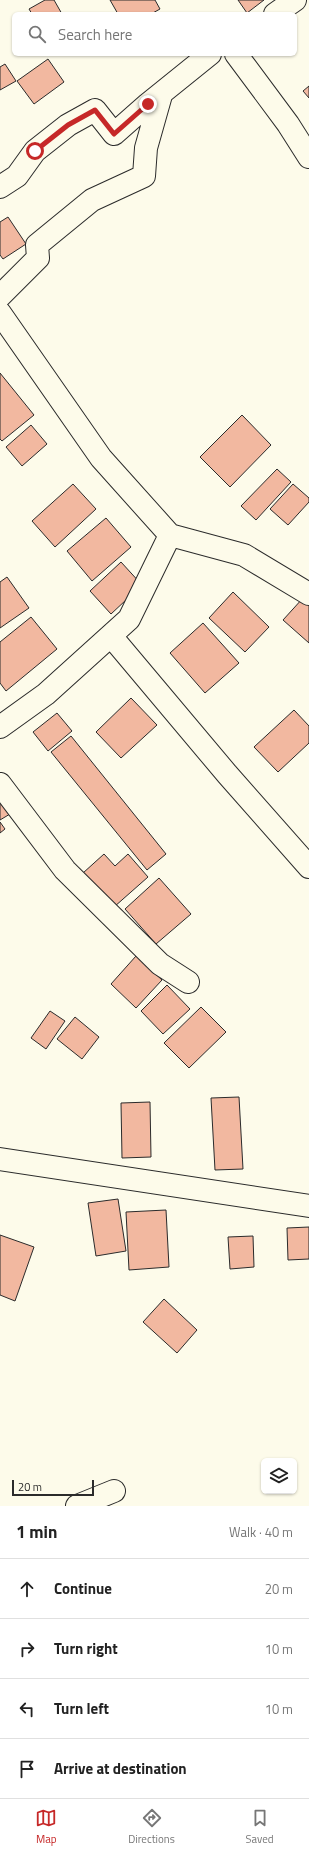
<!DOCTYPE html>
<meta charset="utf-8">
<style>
:root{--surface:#fff;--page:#f2f2f2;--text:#222;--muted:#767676;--line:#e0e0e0;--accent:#c62828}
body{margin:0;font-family:"Titillium Web",sans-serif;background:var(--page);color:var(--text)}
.controls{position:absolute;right:12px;bottom:12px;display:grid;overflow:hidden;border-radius:6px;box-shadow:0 1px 3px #0004}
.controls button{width:36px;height:36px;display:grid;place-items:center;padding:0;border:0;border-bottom:1px solid var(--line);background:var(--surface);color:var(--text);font:20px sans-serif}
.scale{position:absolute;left:12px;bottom:10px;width:82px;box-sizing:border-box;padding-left:4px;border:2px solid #2b2b2b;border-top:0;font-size:11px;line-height:14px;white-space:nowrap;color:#2b2b2b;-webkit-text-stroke:3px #fdfbea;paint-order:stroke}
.stop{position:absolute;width:12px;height:12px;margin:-9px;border:3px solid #c62828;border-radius:50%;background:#fff}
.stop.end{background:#c62828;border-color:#fff;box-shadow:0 1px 4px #0008}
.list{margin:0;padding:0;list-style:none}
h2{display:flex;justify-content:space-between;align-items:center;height:52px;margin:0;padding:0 16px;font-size:17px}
h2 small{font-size:13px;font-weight:400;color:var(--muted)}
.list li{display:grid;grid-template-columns:26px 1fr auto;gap:12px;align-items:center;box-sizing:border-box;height:60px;padding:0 16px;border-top:1px solid var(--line)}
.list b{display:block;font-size:15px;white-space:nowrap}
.list em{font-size:13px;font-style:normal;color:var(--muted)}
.icon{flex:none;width:22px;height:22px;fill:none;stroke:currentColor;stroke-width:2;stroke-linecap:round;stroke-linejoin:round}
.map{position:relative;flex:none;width:309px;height:1506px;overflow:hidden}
.search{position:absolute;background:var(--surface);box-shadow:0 1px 3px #0004;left:12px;right:12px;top:12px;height:44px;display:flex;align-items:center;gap:10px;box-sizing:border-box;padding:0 14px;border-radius:6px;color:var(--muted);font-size:15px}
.sheet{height:292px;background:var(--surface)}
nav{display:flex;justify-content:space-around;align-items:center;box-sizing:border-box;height:56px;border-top:1px solid var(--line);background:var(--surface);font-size:11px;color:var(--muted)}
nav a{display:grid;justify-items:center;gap:2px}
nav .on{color:var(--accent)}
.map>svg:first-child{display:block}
.building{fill:#f2b8a0;stroke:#2b2b2b}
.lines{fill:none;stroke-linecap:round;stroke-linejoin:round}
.street-casing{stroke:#2b2b2b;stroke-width:24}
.street{stroke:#fdfbea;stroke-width:22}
.route{stroke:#c62828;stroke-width:5}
</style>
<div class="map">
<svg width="309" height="1506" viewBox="0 0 309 1506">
<rect width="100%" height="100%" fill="#fdfbea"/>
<path class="building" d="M45,0H54L62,14H32L29,9Z
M110,0H155L160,9L151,14H118Z
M238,0H264L247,13Z
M48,59L64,82L34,104L17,81Z
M5,64L16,81L0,90V67Z
M309,86V98L303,91Z
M8,217L26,244L3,259L0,255V222Z
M0,373L34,415L2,441L0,439Z
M242,415L271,445L230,487L200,457Z
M31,425L47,444L22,466L6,447Z
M277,469L291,482L256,520L241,506Z
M73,484L96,509L55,547L32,521Z
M293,484L309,498V502L288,525L270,509Z
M106,518L131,547L92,581L67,551Z
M121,562L142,585L111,614L90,591Z
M7,577L29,608L0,628V582Z
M233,592L269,627L245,652L209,618Z
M303,598L309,603V643L283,620Z
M31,617L57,649L6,691L0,683V642Z
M203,623L239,663L205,693L170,653Z
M131,698L157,725L121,758L96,732Z
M294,710L309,726V743L278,772L254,747Z
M57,713L72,731L48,751L33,732Z
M71,736L166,854L147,870L51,752Z
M0,800L10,814L0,820Z
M0,822L5,829L0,833Z
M104,854L115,866L128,854L148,877L114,907L83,873Z
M159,878L191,914L156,944L125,909Z
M136,956L162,980L136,1008L111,984Z
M167,985L190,1009L163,1034L141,1011Z
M201,1007L226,1032L189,1068L164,1043Z
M50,1011L65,1021L46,1049L31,1038Z
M75,1017L99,1037L82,1059L57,1039Z
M239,1097L243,1169L215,1170L211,1098Z
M150,1102L151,1157L122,1158L121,1103Z
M118,1199L126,1251L96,1256L88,1203Z
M166,1210L169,1267L129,1270L126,1212Z
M309,1227V1259L288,1260L287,1228Z
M0,1235L34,1247L15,1301L0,1295Z
M253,1236L254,1267L230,1269L228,1237Z
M164,1299L197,1330L177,1353L143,1322Z"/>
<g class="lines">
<g class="street-casing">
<path id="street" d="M275,14L295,0
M236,54L288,124L309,157
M0,187L17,176L35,151L68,125L95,110L114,134L148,104L210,54
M0,296L38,258L37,245L92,200L144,176L146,148L161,95
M0,313L101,458L170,535L244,555L309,594
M111,636L227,774L309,867
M0,727L46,694L129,619L170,535
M0,784L65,870L160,964L188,982
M0,1159L309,1206
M77,1506L114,1491"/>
</g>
<use href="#street" class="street"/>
</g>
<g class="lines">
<path class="route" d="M35,151L68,125L95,110L114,134L148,104"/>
</g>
</svg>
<div class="controls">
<button><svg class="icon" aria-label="layers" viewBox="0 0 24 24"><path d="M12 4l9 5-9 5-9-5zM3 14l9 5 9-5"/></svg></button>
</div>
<div class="scale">20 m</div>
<div class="stop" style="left:35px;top:151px"></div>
<div class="stop end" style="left:148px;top:104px"></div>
<div class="search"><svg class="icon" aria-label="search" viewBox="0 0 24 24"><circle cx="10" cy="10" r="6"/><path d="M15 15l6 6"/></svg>Search here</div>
</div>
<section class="sheet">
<h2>1 min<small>Walk · 40 m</small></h2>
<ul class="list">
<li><svg class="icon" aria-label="ahead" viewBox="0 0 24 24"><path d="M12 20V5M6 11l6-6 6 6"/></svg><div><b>Continue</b></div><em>20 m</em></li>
<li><svg class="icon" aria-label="right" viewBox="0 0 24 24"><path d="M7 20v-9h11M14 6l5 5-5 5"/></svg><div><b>Turn right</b></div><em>10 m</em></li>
<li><svg class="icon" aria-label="left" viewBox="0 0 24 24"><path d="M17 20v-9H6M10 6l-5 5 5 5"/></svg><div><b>Turn left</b></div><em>10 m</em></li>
<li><svg class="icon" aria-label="arrive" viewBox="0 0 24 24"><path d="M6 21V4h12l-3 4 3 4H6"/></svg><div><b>Arrive at destination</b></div></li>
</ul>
</section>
<nav>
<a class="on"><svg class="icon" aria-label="map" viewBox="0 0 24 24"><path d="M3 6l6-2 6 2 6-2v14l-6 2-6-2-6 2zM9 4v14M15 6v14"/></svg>Map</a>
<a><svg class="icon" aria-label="directions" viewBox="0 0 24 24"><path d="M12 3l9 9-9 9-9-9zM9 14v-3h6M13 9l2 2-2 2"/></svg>Directions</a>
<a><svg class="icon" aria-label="saved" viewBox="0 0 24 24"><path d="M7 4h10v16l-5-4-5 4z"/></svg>Saved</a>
</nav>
